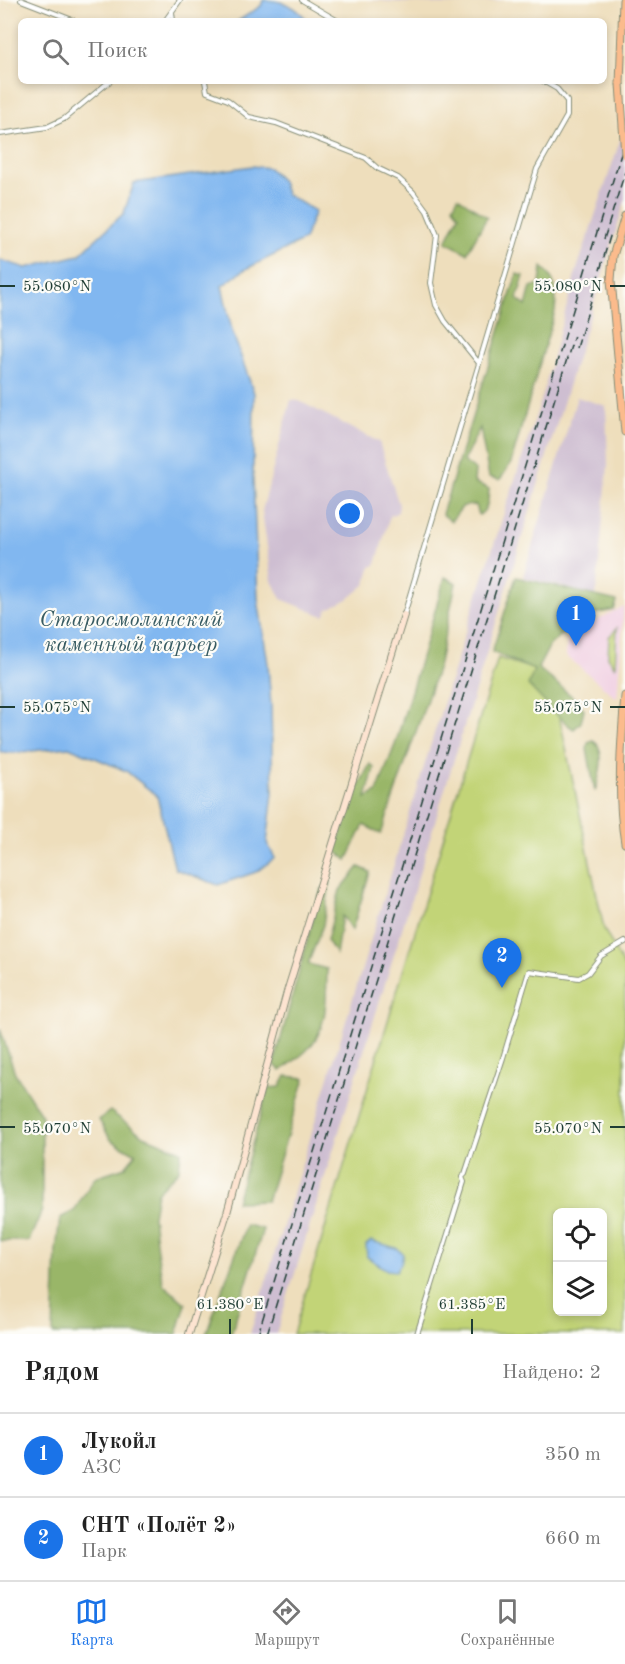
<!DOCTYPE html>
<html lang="ru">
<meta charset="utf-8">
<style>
:root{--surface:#fff;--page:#f6f6f6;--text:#222;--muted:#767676;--line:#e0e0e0;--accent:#1a73e8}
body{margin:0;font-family:"Old Standard TT",serif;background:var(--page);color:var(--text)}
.controls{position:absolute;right:18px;bottom:18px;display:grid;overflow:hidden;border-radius:9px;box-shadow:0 3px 9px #0003}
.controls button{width:54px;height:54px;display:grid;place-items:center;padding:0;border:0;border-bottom:2px solid var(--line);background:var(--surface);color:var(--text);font:30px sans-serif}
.you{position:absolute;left:350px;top:514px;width:21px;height:21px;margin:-15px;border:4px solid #fff;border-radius:50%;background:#1a73e8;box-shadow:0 0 0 9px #1a73e833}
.badge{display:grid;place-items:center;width:39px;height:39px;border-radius:50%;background:var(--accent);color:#fff;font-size:20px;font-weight:700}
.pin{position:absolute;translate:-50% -50px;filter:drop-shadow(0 2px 3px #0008)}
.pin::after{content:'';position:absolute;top:32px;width:21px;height:18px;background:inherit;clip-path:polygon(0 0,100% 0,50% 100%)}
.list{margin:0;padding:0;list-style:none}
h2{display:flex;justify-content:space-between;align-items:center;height:78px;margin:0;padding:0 24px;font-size:26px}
h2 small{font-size:20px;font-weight:400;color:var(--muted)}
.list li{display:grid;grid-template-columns:39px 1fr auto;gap:18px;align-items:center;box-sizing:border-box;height:84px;padding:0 24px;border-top:2px solid var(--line)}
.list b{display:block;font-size:22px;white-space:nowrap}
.list p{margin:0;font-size:20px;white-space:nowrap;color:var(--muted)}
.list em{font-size:20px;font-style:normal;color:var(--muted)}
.icon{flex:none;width:33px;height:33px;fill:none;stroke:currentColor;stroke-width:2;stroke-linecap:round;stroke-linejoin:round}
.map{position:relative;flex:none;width:625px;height:1334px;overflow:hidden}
.search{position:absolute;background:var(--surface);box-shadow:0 3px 9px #0003;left:18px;right:18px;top:18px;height:66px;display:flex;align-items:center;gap:15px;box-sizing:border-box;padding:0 21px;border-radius:9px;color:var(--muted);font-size:22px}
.sheet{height:246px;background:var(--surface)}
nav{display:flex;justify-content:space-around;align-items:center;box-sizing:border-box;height:84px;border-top:2px solid var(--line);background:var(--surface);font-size:16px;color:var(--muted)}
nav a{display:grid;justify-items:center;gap:3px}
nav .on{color:var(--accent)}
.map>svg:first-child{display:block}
.built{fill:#f1d0e3}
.industrial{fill:#cebed1}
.green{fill:#c2d477;stroke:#708856;stroke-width:1.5;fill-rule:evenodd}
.forest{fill:#99b668;stroke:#5c7a4e;stroke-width:1.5}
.water{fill:#81b7f0;stroke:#507a92;stroke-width:1.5}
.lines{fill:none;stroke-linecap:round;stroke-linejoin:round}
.street-casing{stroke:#868e78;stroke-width:6}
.secondary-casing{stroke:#868e78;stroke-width:8}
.primary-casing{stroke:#868e78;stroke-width:9}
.street{stroke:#fff;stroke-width:4}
.secondary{stroke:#fde4d1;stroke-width:6}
.primary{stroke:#fbbb8c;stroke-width:7}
.rail{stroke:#1f3d34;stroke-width:1.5;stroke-dasharray:9 4.5;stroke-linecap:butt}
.primary-bridge-casing{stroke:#868e78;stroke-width:9;stroke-linecap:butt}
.primary-bridge{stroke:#fbbb8c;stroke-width:7}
.ticks{fill:none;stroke:#1f3d34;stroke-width:2}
.labels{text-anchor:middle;stroke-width:4.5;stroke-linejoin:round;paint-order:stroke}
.water-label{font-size:22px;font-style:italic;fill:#385c63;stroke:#fdfcf7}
.ticks-label{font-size:15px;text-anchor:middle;fill:#1f3d34;stroke:#fdfcf7;stroke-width:4.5;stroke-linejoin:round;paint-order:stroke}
</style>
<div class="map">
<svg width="625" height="1334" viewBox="0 0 625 1334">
<rect width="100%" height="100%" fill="#fdfcf7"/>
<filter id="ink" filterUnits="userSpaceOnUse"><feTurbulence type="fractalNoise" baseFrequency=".0167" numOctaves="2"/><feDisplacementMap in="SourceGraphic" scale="12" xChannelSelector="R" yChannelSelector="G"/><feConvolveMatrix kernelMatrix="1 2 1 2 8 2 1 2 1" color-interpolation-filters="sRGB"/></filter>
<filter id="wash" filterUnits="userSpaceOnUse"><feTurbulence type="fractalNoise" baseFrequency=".008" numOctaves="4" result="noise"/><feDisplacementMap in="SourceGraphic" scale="24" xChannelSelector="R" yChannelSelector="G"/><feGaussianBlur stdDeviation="1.35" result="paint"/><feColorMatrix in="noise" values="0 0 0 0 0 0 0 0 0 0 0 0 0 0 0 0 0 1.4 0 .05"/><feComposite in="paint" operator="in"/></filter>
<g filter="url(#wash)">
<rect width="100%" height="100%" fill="#eedebc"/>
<path class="built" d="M624,606L617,698L566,656L567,637Z"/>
<path class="industrial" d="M366,0H505L447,5Z
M625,126V201L407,913L276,1334H250L465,633L542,397L576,272Z
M577,397L606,406L608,465L596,595L523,577Z
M291,400L299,401L379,442L399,505L398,512L390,516L376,564L370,568L365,585L348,599L328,609L324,616L281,599L272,581L262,511Z"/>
<path class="green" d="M617,628L615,667L608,657L609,637Z
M498,658L536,670L559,715L604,929L625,969V1334H293ZM558,1212H602V1312H558Z"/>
<path class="forest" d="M458,197L487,217L467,253L446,242L459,215L453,207Z
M542,267C557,280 557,292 555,311L511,463L500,480L489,477L480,428L463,461L475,470L474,482L489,489C488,499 489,509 479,515L476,505L463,506L451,521L442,514L517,274L524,276L517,299L526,306L531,287L540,284Z
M445,577L456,583L438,667L381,834L364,825L347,860L335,850L354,795L370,764L374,768L366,798L377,792L396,742Z
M516,577L617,601L614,610L588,615L559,637L550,645L538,668L575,699L584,709L581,722L574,729C566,726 537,694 528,685L534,670L492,652Z
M593,741C607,748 599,778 595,791L587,749L588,743Z
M359,867L370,872L352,930L342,916L336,954L327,940L340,890Z
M330,883L323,925L308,964L327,969C326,996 329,1029 307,1050C299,1058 289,1064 281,1071L274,1064L321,890Z
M0,1029L15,1073L42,1116V1210L29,1241H0Z
M286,1076L305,1078L267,1201L236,1202L268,1088L280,1087Z
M110,1111L144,1136L181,1151L179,1170L157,1192L153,1216L157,1251L163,1284L186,1304L177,1334H53L56,1250L60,1218L74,1211L95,1177L125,1167L136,1154L111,1140L99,1120Z
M246,1225L263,1229L231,1334H206Z"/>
<path class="water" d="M263,0C282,0 295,5 308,21H238L261,6Z
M252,166L269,168L282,181L286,194L315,211L304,240L244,270L222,286L232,331L254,393L253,477L258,599L268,664L271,706L273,793L267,843L275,858L256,872L218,885L175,869L157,796L126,771L69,747L13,753L0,752V260L26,268L79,255L124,213L134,183Z
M371,1241L396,1248L403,1254L401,1264L396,1271L387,1270L367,1257L366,1245Z"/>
</g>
<g filter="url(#ink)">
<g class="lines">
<g class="street-casing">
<path id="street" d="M21,0L75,21
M302,0L338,21
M172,12L173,21
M165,21L180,0
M205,81L207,92L228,100L249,117L276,123L366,158L377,168L398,178L413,192L427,211L437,235L431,283L436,305L445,321L479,363
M0,134L47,127L64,119L110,81
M404,615L537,169L567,116V101L557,89L543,81
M417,1334L464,1182L462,1177L465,1174L503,1058L529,971L579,978L588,973L601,956L625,942"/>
</g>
<g class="secondary-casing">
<path id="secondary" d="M189,1334L227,1213L287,992L404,615"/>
</g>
<g class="primary-casing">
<path id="primary" d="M620,84L623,0
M625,216L613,256L611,280L625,432
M625,696C621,744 617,796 625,843"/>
</g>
<use href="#street" class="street"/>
<use href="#secondary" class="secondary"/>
<use href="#primary" class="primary"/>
<path class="rail" d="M604,239L625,172
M577,348L611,233
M258,1334L625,141
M267,1334L574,336"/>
<g class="primary-bridge-casing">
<path id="primary-bridge" d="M620,84L625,155"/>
</g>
<use href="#primary-bridge" class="primary-bridge"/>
</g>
</g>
<path class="ticks" d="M0,286H15M610,286H625M0,707H15M610,707H625M0,1127H15M610,1127H625M230,1319V1334M472,1319V1334"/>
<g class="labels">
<g class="water-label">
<text x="131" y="626">Старосмолинский<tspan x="131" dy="25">каменный карьер</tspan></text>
</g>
</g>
<g class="ticks-label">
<text x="57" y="291">55.080°N</text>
<text x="568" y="291">55.080°N</text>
<text x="57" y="712">55.075°N</text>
<text x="568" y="712">55.075°N</text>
<text x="57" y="1133">55.070°N</text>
<text x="568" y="1133">55.070°N</text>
<text x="230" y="1309">61.380°E</text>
<text x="472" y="1309">61.385°E</text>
</g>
</svg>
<div class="controls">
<button><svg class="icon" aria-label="locate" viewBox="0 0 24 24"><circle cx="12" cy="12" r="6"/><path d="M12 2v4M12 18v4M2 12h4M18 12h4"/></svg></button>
<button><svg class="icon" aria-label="layers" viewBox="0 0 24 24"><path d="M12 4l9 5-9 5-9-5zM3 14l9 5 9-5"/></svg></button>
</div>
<div class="you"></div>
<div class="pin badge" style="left:576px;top:646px">1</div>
<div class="pin badge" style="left:502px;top:988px">2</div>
<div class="search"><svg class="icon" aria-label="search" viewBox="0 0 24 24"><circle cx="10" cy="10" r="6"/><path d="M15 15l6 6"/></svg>Поиск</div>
</div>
<section class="sheet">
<h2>Рядом<small>Найдено: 2</small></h2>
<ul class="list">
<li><span class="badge">1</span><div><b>Лукойл</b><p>АЗС</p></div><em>350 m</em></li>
<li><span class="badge">2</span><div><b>СНТ «Полёт 2»</b><p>Парк</p></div><em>660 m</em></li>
</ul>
</section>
<nav>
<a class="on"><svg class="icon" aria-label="map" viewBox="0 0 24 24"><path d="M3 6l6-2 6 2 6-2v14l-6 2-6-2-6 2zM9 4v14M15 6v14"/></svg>Карта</a>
<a><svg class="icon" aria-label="directions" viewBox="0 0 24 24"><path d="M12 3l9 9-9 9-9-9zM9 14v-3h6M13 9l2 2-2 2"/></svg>Маршрут</a>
<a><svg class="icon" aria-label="saved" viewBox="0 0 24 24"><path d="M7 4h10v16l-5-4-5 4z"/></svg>Сохранённые</a>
</nav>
